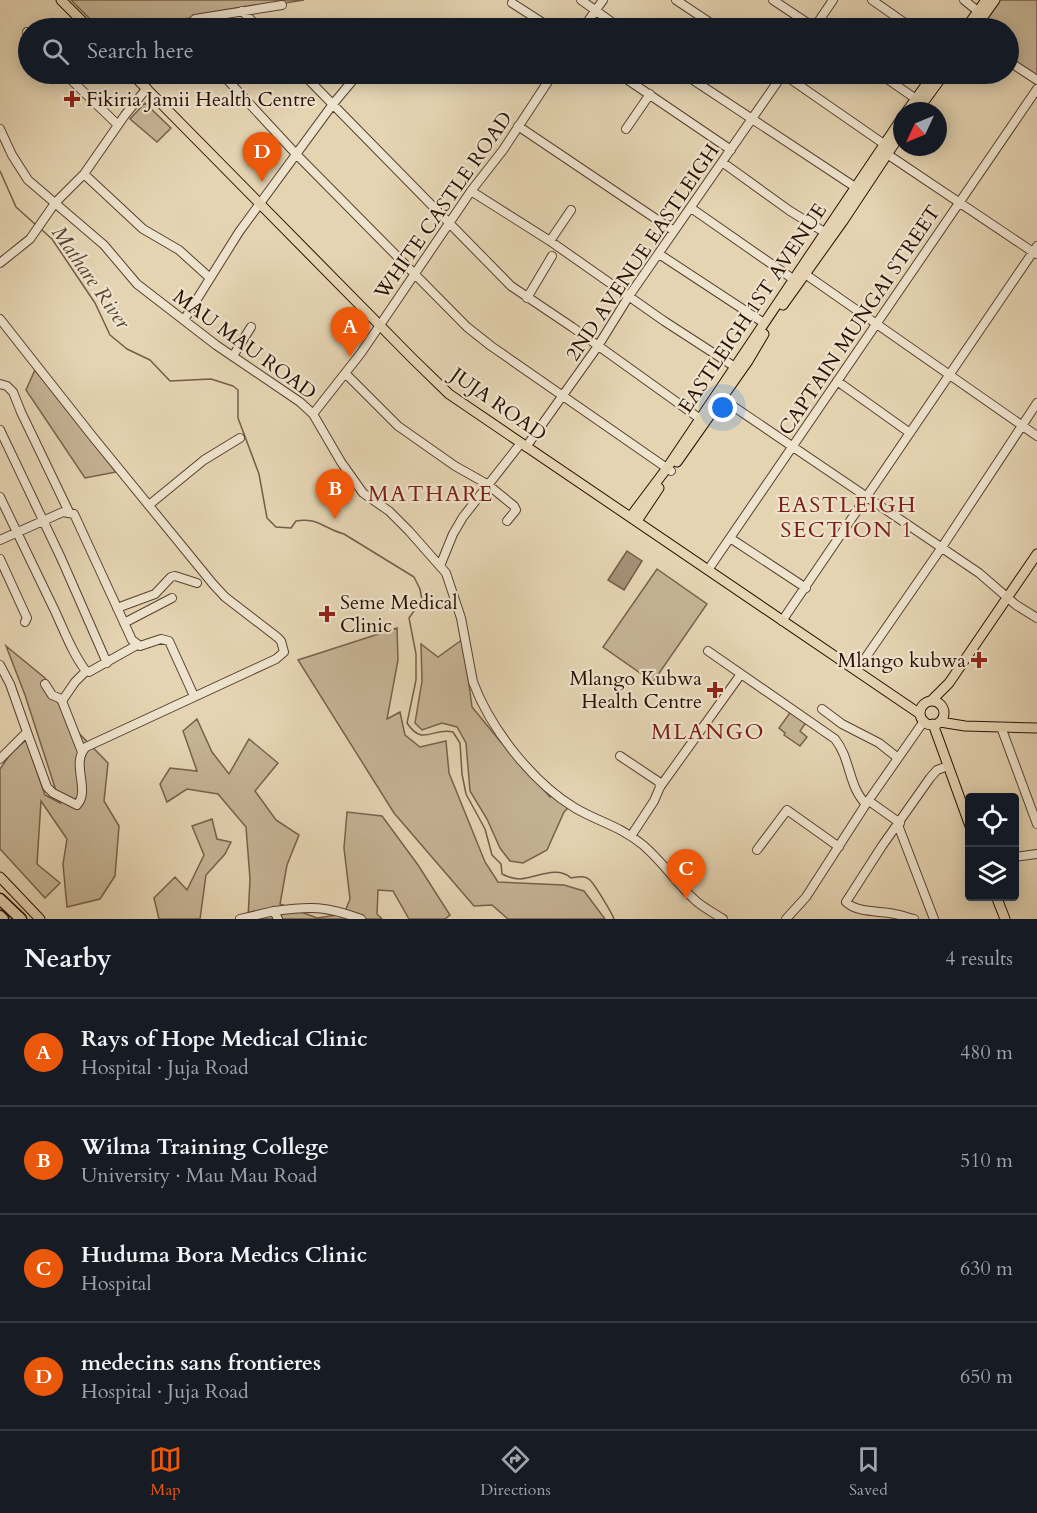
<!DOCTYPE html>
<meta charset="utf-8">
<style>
:root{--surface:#171b24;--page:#242831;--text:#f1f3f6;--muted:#9ea1a6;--line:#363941;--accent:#ea580c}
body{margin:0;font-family:Cardo,serif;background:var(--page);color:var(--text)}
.controls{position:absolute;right:18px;bottom:18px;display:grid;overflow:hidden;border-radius:6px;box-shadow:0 3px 15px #0003}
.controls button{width:54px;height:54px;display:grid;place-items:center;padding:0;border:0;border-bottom:2px solid var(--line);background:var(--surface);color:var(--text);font:30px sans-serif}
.compass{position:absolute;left:893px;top:102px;width:54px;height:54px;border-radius:50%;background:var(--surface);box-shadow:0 3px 15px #0003;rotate:226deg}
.you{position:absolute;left:723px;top:408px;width:21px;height:21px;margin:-15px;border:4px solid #fff;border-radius:50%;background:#1a73e8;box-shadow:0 0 0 9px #1a73e833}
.badge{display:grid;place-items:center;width:39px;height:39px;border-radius:50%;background:var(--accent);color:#fff;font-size:20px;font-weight:700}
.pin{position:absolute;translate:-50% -50px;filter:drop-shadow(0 2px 3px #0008)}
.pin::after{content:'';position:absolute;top:32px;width:21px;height:18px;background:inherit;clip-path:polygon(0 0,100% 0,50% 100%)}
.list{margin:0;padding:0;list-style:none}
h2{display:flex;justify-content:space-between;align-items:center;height:78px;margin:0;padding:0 24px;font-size:26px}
h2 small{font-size:20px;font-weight:400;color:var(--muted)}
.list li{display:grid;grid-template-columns:39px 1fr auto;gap:18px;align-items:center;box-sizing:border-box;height:108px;padding:0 24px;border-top:2px solid var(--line)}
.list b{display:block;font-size:22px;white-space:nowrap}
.list p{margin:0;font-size:20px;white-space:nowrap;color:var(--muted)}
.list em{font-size:20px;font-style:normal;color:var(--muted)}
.icon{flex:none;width:33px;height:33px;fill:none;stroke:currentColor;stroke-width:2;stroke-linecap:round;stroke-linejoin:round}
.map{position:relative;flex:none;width:1037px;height:919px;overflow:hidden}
.search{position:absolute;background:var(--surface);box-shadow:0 3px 15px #0003;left:18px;right:18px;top:18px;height:66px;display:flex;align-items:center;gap:15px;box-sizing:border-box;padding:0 21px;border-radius:33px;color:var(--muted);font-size:22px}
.sheet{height:510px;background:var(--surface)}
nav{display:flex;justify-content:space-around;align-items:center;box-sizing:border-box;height:84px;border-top:2px solid var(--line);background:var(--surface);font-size:16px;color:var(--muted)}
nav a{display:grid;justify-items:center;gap:3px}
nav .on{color:var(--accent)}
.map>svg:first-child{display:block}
.green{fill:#c5b394;stroke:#77614c;stroke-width:1.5}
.water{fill:#a59177;stroke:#735d49;stroke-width:1.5}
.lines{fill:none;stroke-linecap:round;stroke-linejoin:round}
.stream{stroke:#735d49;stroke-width:1.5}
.minor-casing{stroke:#584030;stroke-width:10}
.major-casing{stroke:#290f04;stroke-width:11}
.highway-casing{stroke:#290f04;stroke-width:13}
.minor{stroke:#eee3cd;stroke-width:8}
.major{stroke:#e5d4b2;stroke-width:9}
.highway{stroke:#e5d4b2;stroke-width:10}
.poi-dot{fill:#8f2418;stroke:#eee3cd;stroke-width:2}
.labels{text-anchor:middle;stroke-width:4.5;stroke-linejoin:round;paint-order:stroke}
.poi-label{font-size:20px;fill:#290f04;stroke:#eee3cd;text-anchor:start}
.street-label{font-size:20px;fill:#290f04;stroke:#eee3cd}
.water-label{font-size:21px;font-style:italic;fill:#5b4332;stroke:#eee3cd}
.quarter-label{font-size:22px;letter-spacing:1.5px;fill:#7a1f14;stroke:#eee3cd}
</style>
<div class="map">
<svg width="1037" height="919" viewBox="0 0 1037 919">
<rect width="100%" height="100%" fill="#e5d4b2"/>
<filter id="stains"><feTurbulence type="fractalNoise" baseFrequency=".00333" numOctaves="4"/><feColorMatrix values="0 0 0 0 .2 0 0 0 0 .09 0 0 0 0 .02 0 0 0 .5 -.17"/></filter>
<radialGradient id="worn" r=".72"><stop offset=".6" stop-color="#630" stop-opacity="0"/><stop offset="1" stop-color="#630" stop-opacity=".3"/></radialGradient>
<path class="green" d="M71,0H304L126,28H99Z
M995,0H1037V80L1009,61L1008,28H975Z
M145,103L171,128L157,142L130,119Z
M35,370L116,472L85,478L26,390Z
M657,569L707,604L653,682L603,647Z
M397,628L398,660L387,719L400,712L405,735L420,747L446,741L449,773L485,862L498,882L564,885L584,891L605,919H508L492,905L474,906L394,813L298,660Z
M463,639L472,707L500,741L550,797L552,795L569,807L564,812L547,850L523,863L510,861L500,848L487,819L470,791L466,743L457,727L442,723L422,730L415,723L422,681L421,644L438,657Z
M6,646L45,678L69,723L108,763L104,801L119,826L115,876L100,899L67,907L63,864L67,839L41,801L37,864L60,883L45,898L0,849V769L11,753L26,740L45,795L60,803L25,695Z
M792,710L807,721L800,731L807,737L800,746L784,735L785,733L779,728Z
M197,719L212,752L229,774L249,739L278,763L255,791L276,820L299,835L287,865L280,904L317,918L344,914L350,899L344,848L347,812L382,816L418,865L450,915L445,919H409L393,891L378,890L377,914L382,919H248L250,879L246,827L218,794L187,789L167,802L160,784L170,768L197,771L183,731Z
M212,819L217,839L231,842L225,854L206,875L200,919H159L154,898L175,877L187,890L204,855L192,826Z"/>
<path class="water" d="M627,551L642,561L624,590L608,580Z"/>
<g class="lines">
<path class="stream" d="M0,171L16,207L36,225
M42,230L52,239L95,303L110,335L127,349L150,360L170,381L211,379L233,386L238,390V418L259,474L267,518L276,527L291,528L296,521C317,517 325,529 344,534L414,577L420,589L422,600L409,618L416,654V680L407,723C423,747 432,727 453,732L460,743L462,774L466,794L485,829L492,855L501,864L502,874C508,877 513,879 520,879C536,878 557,865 571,878C578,877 585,875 590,880C595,885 612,913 614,919"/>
<g class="minor-casing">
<path id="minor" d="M581,0L620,28
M676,0L718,28
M773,0L815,28
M872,0L912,28
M964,0L979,12
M512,3L551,28
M242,11L259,28
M187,28L195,19L282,5
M583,28L603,0
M814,28L833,0
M27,32L28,33
M1008,61L1037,80
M65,74L118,125
M222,74L296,154L467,327L491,346L671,471
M303,74L511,286L572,327L699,418
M619,74L731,150
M684,74L855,187
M783,74L884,144
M880,74L916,99
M141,83L149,74
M518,126L674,231
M0,129L12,155L28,180L104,245L137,284L216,345L300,402L313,414L341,462L363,493L389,511L409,531L446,573L461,618L473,682C490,728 532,782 575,808C599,822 620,826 643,845C663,862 677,884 696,901C704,908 714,913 723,919
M626,129L650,94
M887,154L1036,254
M722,162L790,211L826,233
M84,174L143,229L179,250L210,278
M471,191L550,241L664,321L735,367
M691,208L793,279
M550,241L571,210
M659,254L764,323
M0,263L30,239L55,203L84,174L125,115L147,88
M805,274L1037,436
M527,298L552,256
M0,319L93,437L213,584L225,597L277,637L281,641L284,652L276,659L86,747C70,763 91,790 77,805L53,793L47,787L27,732
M184,320L239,232L333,104L358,74
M233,356L251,327
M346,374L398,426L455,466L487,484L514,506L516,510L507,521
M837,381L910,433
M0,384L7,386L13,392L21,412L69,512
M718,396L979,573L1016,605L1037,618
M313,414L361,353L471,191L503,150L553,74
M0,430L61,558L107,663
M526,447L598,346L629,296L783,74
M0,497C18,535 36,572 54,609C64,630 72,653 86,671L89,672L137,645
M149,505L204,460L240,438
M730,538L806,588
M0,540L63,512L74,514L132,640L140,646L161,639L169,641L194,696
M0,559L27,618L25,622
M440,566L453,534L463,517L521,443
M708,570L1037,89
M117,608L155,594L171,577L175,576L197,583
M782,621L1037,246
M124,623L172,598
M708,651L835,739C851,759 848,786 866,804
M0,665L10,684L27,732L0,759
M857,670L942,547L1037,403
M45,684L52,695L59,698L62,701L82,752
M62,701L75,682L86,671
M822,709L842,724L879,743L898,758
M1001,727L1037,824
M620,756L659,782L660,787
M869,801L900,823
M898,825L934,919
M631,836L654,801L660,787L741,674
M757,850L787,810L839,847
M1014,857L1037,854
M274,911C311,906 326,906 361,919
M240,919L274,911L278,919
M786,919L806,897L866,804L924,721
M914,919C906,917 898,914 889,913C876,911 856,912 846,902L882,846L930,778L937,770L948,766"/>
</g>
<g class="major-casing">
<path id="major" d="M61,0L89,28
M966,28L986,0
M975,28L995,0
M132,74L412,358L449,394L920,714
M907,111L934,74
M917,111L944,74
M783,305L843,221L902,132
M677,462L748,361L764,334
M631,516L667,468L902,118
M637,521L659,488
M931,701L949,683L1037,554
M920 713a12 12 0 1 1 24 0a12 12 0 1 1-24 0Z
M940,722L965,726L1037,728
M933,724L970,826
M0,877L40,919
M996,896L1005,919"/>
</g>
<g class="highway-casing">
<path id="highway" d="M0,899L21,919
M0,916L3,919"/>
</g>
<use href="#minor" class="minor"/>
<use href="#major" class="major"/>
<use href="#highway" class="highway"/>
</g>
<g class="poi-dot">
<path d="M69 90h6v6h6v6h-6v6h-6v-6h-6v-6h6z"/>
<path d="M324 605h6v6h6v6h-6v6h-6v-6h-6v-6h6z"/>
<path d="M976 651h6v6h6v6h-6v6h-6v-6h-6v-6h6z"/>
<path d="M712 681h6v6h6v6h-6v6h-6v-6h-6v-6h6z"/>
</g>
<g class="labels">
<g class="poi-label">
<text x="86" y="106">Fikiria Jamii Health Centre</text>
<text x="340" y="609">Seme Medical<tspan x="340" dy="23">Clinic</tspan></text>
<text x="966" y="667" text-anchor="end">Mlango kubwa</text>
<text x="702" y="685" text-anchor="end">Mlango Kubwa<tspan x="702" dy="23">Health Centre</tspan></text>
</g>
<g class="street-label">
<text transform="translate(443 205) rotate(-55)" y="7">WHITE CASTLE ROAD</text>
<text transform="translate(642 252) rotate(-56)" y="7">2ND AVENUE EASTLEIGH</text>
<text transform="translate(752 308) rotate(-56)" y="7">EASTLEIGH 1ST AVENUE</text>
<text transform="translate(859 320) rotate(-56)" y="7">CAPTAIN MUNGAI STREET</text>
<text transform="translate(245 344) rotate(36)" y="7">MAU MAU ROAD</text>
<text transform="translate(499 404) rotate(35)" y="7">JUJA ROAD</text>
</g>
<g class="water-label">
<text transform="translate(91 277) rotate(55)" y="7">Mathare River</text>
</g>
<g class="quarter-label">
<text x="431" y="501">MATHARE</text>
<text x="847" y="512">EASTLEIGH<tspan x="847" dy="25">SECTION 1</tspan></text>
<text x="708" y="739">MLANGO</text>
</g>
</g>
<rect width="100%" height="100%" filter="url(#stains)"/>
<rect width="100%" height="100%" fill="url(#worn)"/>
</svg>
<div class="controls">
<button><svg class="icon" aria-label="locate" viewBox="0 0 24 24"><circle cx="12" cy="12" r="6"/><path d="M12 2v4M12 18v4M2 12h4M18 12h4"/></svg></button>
<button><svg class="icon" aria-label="layers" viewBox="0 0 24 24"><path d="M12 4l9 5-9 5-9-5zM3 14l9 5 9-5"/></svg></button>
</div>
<svg class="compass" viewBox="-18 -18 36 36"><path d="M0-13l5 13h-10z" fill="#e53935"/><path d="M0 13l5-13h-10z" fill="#9ea1a6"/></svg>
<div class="you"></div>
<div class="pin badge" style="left:350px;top:357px">A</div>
<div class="pin badge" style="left:335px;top:519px">B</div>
<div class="pin badge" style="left:686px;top:899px">C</div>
<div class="pin badge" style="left:262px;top:182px">D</div>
<div class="search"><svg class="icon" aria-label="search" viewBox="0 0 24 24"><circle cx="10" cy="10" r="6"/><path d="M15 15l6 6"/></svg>Search here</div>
</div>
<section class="sheet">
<h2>Nearby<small>4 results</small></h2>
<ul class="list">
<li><span class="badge">A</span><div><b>Rays of Hope Medical Clinic</b><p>Hospital · Juja Road</p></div><em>480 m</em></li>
<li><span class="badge">B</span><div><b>Wilma Training College</b><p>University · Mau Mau Road</p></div><em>510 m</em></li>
<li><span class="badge">C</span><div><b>Huduma Bora Medics Clinic</b><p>Hospital</p></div><em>630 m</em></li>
<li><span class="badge">D</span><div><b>medecins sans frontieres</b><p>Hospital · Juja Road</p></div><em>650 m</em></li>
</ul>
</section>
<nav>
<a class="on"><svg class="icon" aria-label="map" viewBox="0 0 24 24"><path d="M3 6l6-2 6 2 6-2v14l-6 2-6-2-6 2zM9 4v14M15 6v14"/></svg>Map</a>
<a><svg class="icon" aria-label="directions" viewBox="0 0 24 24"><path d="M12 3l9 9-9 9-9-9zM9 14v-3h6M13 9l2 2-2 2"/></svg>Directions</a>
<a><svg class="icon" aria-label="saved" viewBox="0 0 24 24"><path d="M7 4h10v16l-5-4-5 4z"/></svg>Saved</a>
</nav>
